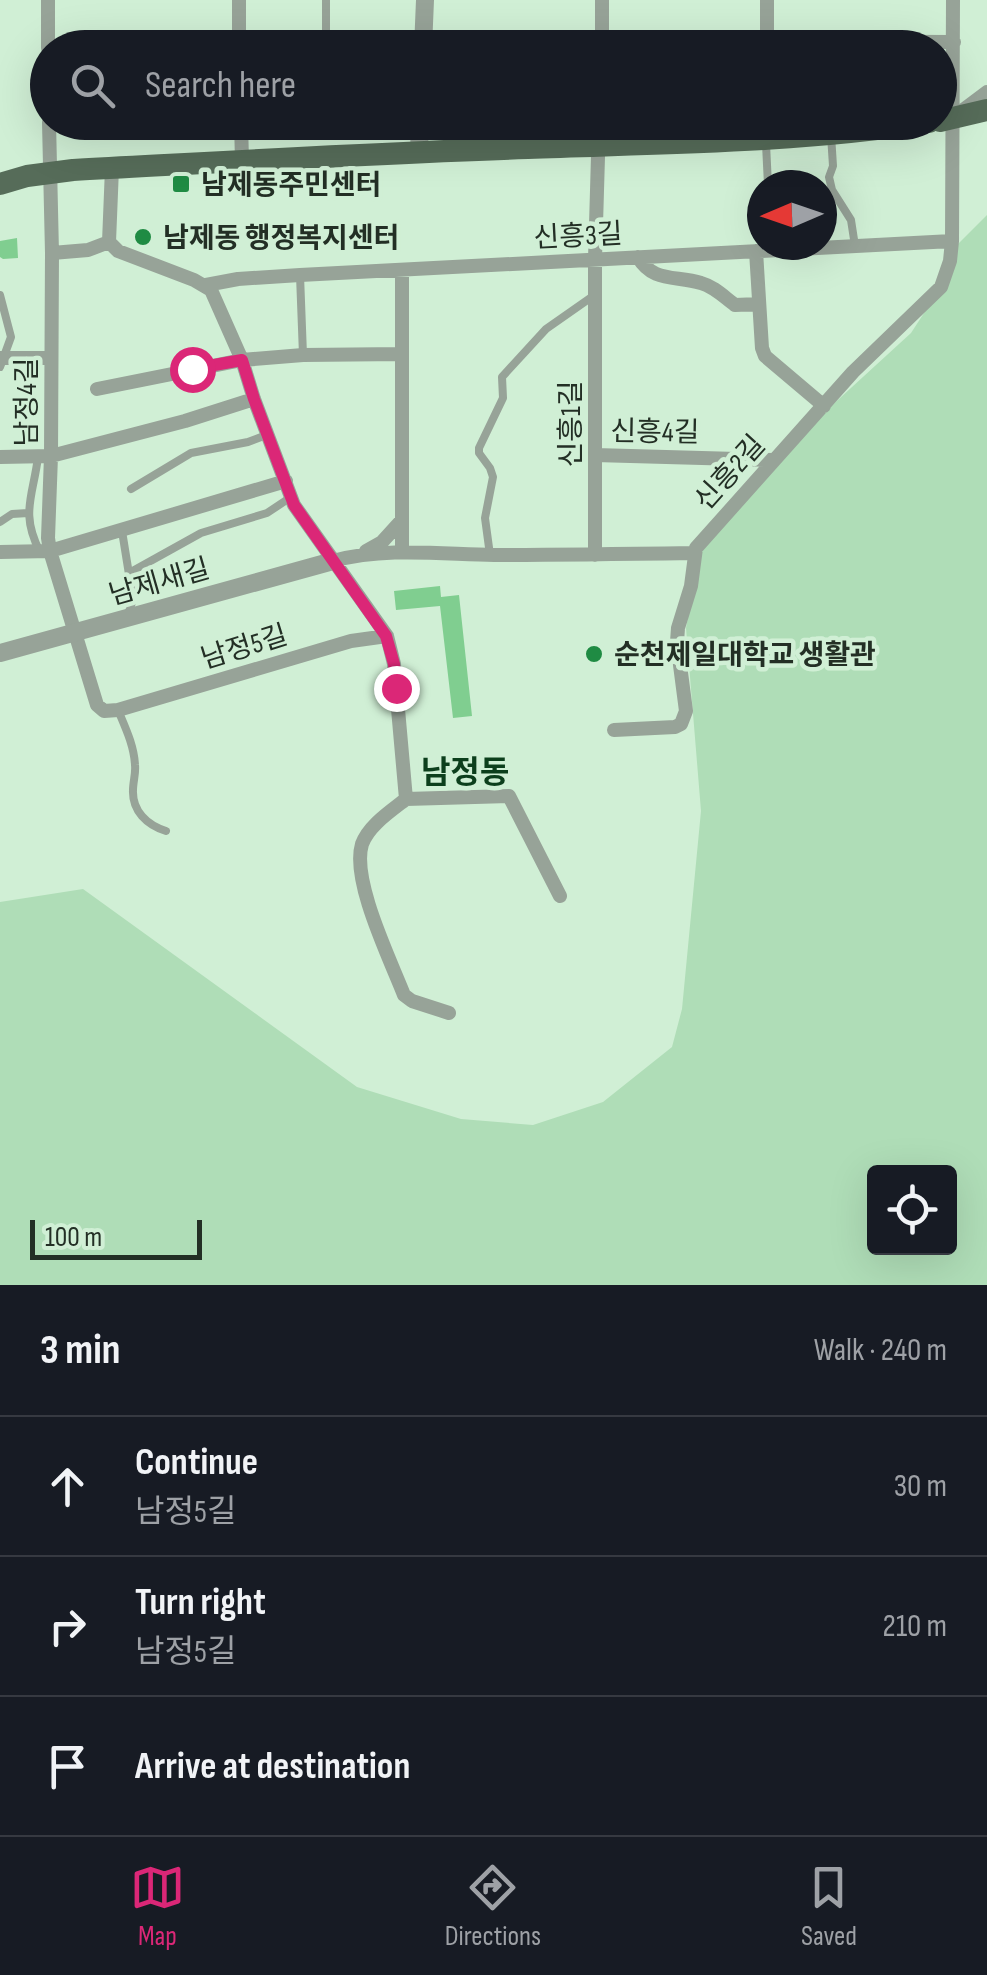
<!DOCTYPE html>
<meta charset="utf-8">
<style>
:root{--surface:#171b24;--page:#242831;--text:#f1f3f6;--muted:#9ea1a6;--line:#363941;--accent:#db2777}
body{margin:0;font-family:"Sofia Sans Condensed","Noto Sans KR",sans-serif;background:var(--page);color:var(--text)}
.controls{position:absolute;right:30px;bottom:30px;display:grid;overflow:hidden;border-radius:10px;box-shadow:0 10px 40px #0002}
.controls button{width:90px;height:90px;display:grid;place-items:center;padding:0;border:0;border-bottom:2px solid var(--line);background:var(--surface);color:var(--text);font:50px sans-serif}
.compass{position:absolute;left:747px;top:170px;width:90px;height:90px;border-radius:50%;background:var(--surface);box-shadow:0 10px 40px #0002;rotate:268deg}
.scale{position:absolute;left:30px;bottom:25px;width:172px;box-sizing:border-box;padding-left:10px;border:5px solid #232f25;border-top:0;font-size:28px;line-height:35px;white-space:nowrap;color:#232f25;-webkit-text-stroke:8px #d0efd5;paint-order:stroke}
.stop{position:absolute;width:30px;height:30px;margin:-22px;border:8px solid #db2777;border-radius:50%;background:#fff}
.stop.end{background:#db2777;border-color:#fff;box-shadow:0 2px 10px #0008}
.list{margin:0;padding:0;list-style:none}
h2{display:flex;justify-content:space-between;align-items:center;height:130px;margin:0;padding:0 40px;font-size:42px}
h2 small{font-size:32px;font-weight:400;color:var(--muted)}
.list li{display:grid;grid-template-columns:65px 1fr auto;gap:30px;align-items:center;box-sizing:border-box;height:140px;padding:0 40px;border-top:2px solid var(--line)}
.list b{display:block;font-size:38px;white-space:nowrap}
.list p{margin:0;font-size:32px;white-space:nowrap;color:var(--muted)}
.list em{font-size:32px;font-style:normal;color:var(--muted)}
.icon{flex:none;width:55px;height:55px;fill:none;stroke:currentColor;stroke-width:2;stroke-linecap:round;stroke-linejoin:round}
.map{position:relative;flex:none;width:987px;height:1285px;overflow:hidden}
.search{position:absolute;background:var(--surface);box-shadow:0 10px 40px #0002;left:30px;right:30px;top:30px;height:110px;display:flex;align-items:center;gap:25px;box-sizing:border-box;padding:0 35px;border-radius:55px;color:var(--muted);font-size:38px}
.sheet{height:550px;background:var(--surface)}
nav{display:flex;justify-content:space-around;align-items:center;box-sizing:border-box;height:140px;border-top:2px solid var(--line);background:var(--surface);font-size:28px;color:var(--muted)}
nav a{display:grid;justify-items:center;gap:5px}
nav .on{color:var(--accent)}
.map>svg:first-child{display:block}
.green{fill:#afddb7;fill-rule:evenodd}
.building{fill:#80ce90}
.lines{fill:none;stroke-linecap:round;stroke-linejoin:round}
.service{stroke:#97a398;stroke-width:8}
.minor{stroke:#97a398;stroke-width:14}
.tertiary{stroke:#97a398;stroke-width:18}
.primary{stroke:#566c59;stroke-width:22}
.route{stroke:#db2777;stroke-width:12}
.poi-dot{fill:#1f8b43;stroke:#d0efd5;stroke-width:4}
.labels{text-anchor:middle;stroke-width:9;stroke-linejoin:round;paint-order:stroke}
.poi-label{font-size:28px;font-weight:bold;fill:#232f25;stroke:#d0efd5;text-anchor:start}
.street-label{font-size:28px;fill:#232f25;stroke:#d0efd5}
.quarter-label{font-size:32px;font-weight:bold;fill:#0c3f1c;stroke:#d0efd5}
</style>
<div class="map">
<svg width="987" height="1285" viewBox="0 0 987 1285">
<rect width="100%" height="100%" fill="#d0efd5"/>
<path class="green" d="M987,215V1285H0V902L83,889L357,1087L461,1119L533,1125L603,1102L672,1047L682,1009L701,811L686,628L700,551L828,409L911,333L941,287L951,251ZM874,1172H950V1248H874Z"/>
<path class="building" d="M17,238L18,258L3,259L0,257V241Z
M440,586L441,597L459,595L472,716L453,718L440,606L396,610L394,591Z"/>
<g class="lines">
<path class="service" d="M326,0V43
M831,135L833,166L829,177L832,190L851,220L855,246
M766,144L768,185
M300,275L303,355
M0,295L11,337L0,367
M38,457C33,497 20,513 40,552
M131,489L191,453L248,442L269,434
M0,522L12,514L28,513
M122,531L133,599L128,615
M490,555L485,518L493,477L490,468L479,453V448L503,398L502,377L546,329L596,294
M129,573L201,533L267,513L291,497
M118,710C125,727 134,745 135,765C136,773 133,782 133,790C132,811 147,825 166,831"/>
<path class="minor" d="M602,47V0
M48,48V0
M226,48L424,40L954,42
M239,48V0
M767,48V0
M963,110L987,92
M49,122L52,253L51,456L48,538L50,551L97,705L104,711L118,710L351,641L387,636
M241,122L242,161
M112,168L109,242L118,251L194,280L211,290L242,360L254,399L294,505L387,636L394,664L406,799L509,796L560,896
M756,251L762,348L765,356L824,406
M52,253L88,250L109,242
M638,257C653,283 676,275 701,283C715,287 724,297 735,305L759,304
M402,270V552
M206,285L238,279L300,275L952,241L953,0
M0,358H51
M97,389L242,360L303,355L402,354
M595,455L773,460
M0,457L51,456L185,421L254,399
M366,551L382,542L402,520
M0,552L50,551L286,481
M595,555V259L599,122
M333,561C386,547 439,554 494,555C560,555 627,554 694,553
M614,730L675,727L681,724L686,711L677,642L678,628L691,586L696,548L853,372L941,287L950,261L952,241
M406,799C391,811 369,825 362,844C351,880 390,959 404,995L412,1001L449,1013"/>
<path class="tertiary" d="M423,48L425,0
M419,152L420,122
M0,653L333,561"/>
<path class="primary" d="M940,121L987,110
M0,184L27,176L73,170C224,162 376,153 528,148C662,143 796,143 929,122"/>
</g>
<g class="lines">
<path class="route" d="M192,369L242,360L254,399L294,505L386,636L394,664L396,688"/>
</g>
<g class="poi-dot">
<rect x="171" y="174" width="20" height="20" rx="5"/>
<circle cx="143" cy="237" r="10"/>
<circle cx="594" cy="654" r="10"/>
</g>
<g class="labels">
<g class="poi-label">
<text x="201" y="194">남제동주민센터</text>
<text x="163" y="247">남제동 행정복지센터</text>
<text x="614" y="664">순천제일대학교 생활관</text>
</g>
<g class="street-label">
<text transform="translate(578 235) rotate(-3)" y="10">신흥3길</text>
<text transform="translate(26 402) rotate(-90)" y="10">남정4길</text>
<text transform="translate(570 424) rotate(-90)" y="10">신흥1길</text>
<text transform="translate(655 431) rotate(1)" y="10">신흥4길</text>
<text transform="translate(729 472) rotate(-48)" y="10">신흥2길</text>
<text transform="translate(159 581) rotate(-16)" y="10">남제새길</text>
<text transform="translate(244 646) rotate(-17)" y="10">남정5길</text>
</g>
<g class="quarter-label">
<text x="465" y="783">남정동</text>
</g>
</g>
</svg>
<div class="controls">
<button><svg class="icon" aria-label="locate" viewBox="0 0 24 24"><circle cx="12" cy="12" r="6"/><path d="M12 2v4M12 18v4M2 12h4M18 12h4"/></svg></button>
</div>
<svg class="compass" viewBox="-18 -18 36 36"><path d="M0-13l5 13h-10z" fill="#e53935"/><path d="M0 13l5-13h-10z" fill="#9ea1a6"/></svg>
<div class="scale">100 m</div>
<div class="stop" style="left:192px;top:369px"></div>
<div class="stop end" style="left:396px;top:688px"></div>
<div class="search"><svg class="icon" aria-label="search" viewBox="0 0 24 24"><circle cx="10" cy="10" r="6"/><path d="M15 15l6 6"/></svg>Search here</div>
</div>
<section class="sheet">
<h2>3 min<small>Walk · 240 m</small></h2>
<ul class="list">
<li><svg class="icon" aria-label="ahead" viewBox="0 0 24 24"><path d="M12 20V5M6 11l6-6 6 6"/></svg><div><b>Continue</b><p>남정5길</p></div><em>30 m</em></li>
<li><svg class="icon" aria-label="right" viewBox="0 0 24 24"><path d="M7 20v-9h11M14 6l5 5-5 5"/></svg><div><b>Turn right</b><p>남정5길</p></div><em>210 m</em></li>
<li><svg class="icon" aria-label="arrive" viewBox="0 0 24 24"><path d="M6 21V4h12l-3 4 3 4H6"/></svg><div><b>Arrive at destination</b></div></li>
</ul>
</section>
<nav>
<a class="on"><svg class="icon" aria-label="map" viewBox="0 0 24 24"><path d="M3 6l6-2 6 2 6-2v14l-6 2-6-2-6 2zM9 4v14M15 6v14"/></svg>Map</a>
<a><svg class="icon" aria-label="directions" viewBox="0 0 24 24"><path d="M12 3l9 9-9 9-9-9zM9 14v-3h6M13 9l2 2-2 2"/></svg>Directions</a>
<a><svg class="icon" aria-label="saved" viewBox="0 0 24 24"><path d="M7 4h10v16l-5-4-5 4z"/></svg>Saved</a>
</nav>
